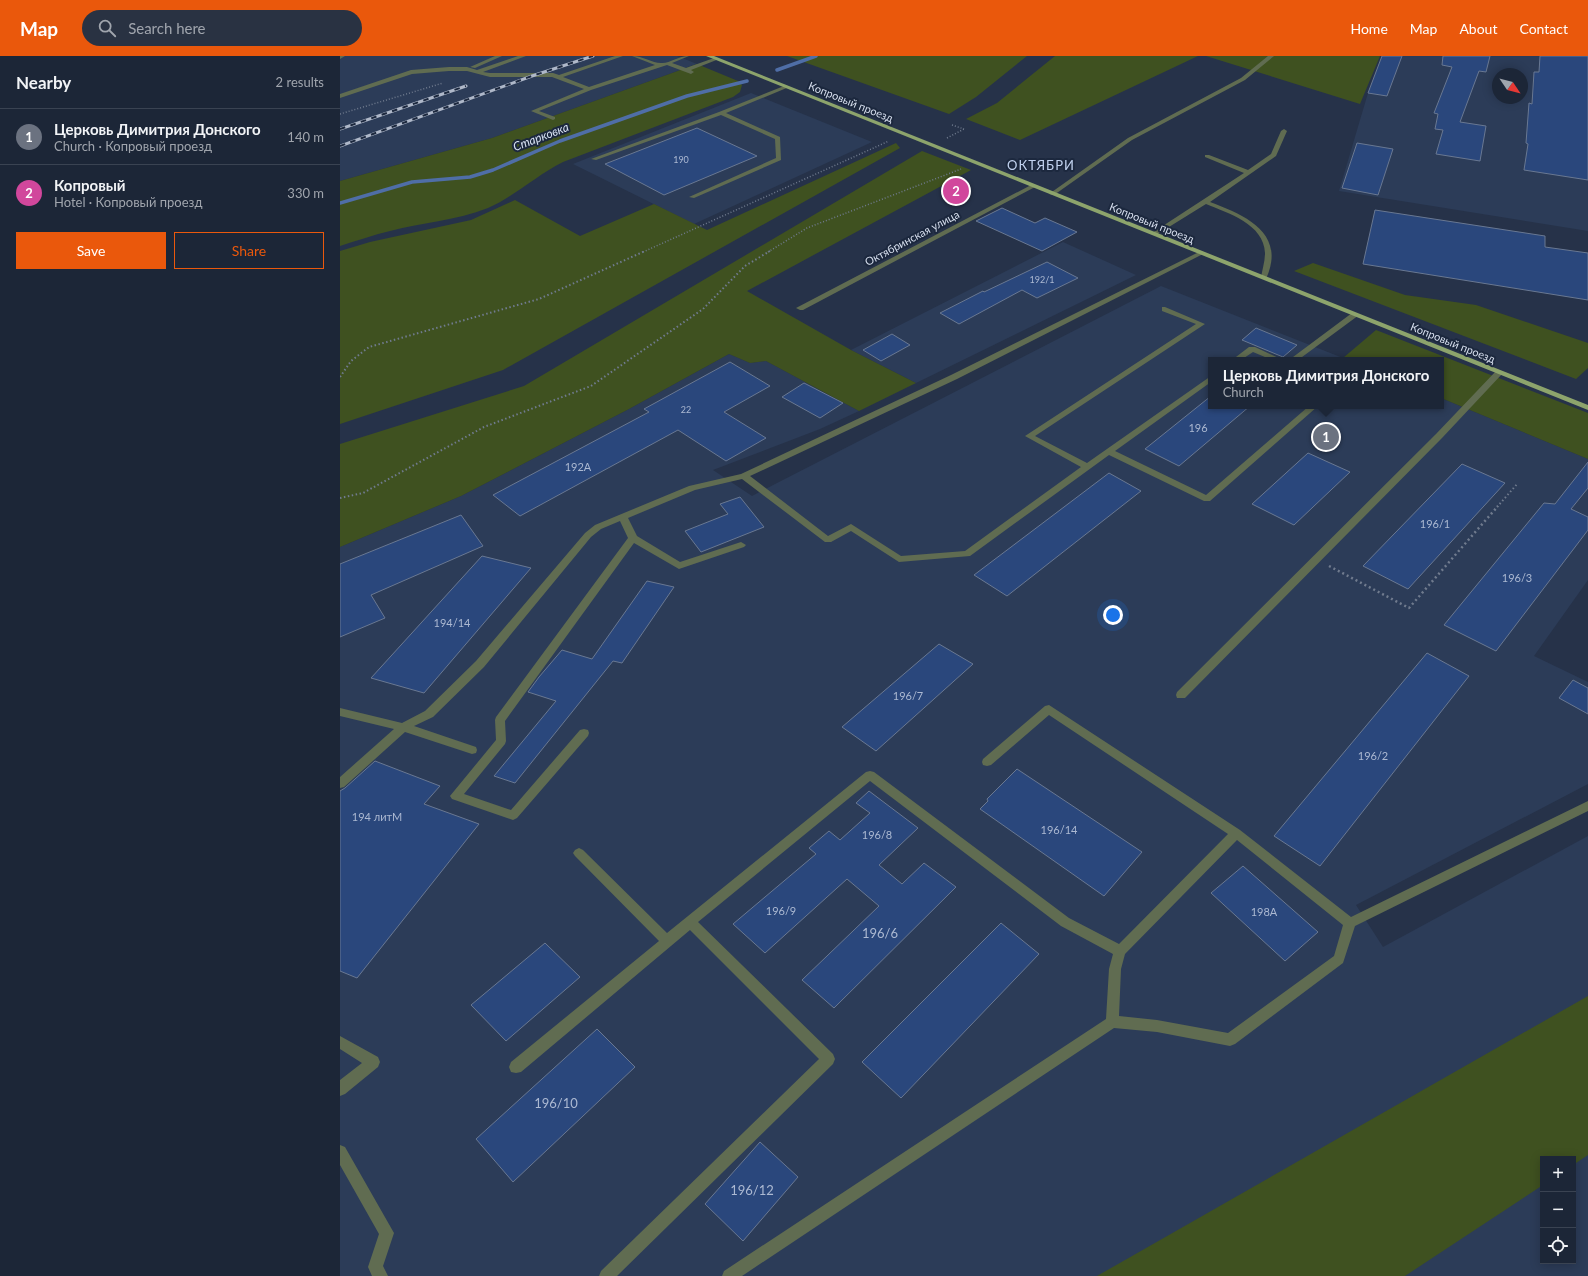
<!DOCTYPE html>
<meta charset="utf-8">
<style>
:root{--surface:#1c2637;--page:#293242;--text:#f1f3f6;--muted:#a0a5ad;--line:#3a4352;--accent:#ea580c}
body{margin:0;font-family:Lato,sans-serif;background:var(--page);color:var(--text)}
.controls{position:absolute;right:12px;bottom:12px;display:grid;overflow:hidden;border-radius:0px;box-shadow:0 2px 10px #0003}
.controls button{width:36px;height:36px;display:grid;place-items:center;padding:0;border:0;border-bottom:1px solid var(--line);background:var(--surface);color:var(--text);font:20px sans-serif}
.compass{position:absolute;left:1152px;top:12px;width:36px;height:36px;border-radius:50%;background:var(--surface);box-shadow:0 2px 10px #0003;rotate:125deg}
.you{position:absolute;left:773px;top:559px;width:14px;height:14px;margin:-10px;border:3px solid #fff;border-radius:50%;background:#1a73e8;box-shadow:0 0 0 6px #1a73e833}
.badge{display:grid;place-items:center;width:26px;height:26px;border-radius:50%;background:var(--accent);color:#fff;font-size:13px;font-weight:700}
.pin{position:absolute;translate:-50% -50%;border:2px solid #fff;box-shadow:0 1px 4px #0006}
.popup{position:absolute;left:868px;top:301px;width:236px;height:52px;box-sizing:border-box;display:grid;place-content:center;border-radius:0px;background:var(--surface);filter:drop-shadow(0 1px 3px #0005);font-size:13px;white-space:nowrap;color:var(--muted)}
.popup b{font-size:15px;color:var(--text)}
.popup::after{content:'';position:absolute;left:50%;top:100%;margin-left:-8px;border:8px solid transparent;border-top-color:var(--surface)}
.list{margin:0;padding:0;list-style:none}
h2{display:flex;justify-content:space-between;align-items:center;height:52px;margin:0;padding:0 16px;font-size:17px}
h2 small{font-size:13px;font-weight:400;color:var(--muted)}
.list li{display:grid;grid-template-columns:26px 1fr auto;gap:12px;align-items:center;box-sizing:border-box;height:56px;padding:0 16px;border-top:1px solid var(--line)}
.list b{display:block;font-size:15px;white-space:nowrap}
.list p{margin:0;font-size:13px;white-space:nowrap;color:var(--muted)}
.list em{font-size:13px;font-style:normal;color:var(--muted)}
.actions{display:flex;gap:8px;padding:12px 16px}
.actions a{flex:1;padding:9px 0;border:1px solid var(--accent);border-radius:0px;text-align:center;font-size:14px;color:var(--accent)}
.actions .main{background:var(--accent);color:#fff}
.icon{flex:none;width:22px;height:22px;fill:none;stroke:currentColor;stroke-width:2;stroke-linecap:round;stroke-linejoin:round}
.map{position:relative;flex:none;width:1248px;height:1220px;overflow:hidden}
header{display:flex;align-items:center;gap:24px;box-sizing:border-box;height:56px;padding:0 20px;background:var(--accent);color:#fff}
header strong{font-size:19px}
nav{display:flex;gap:22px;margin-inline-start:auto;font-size:14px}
.search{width:280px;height:36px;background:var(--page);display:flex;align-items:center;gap:10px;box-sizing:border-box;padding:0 14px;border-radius:22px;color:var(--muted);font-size:15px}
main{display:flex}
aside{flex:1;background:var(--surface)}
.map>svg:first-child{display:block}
.built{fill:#2c3c58;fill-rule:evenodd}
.green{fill:#3f5120}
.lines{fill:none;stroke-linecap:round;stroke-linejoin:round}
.stream{stroke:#4f6ea7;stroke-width:3.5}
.building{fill:#2a477c;stroke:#697892}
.path-far2{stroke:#707b8e;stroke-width:1.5;stroke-dasharray:1 2;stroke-linecap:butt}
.path-far1{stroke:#707b8e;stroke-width:2;stroke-dasharray:1.5 2.5;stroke-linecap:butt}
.path{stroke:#707b8e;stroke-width:2.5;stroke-dasharray:2 3;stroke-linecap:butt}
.minor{fill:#606c51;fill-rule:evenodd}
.major{fill:#8da46c;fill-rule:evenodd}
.rail-casing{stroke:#afb8c9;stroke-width:3}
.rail{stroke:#1c283e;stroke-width:2;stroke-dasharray:5.5;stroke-linecap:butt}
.labels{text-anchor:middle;stroke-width:4;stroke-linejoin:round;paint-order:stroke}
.far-number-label{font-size:9px;fill:#acb9d2}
.far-street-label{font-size:11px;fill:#d7dfee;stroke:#1c283e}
.number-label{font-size:11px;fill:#acb9d2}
.far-water-label{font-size:12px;font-style:italic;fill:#d7e1f2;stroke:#1c283e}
.far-quarter-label{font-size:13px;letter-spacing:1px;fill:#c2d3f0;stroke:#1c283e}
.near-number-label{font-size:13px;fill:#acb9d2}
</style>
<header>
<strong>Map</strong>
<div class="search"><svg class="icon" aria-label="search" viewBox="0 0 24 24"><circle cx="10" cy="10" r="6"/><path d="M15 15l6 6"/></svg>Search here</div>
<nav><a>Home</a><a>Map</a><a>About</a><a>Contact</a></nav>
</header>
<main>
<aside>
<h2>Nearby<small>2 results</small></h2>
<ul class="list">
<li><span class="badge" style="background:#6b7280">1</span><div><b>Церковь Димитрия Донского</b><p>Church · Копровый проезд</p></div><em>140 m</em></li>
<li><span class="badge" style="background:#d1479c">2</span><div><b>Копровый</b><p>Hotel · Копровый проезд</p></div><em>330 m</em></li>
</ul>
<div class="actions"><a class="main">Save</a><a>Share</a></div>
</aside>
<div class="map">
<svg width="1248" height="1220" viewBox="0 0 1248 1220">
<rect width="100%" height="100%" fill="#263249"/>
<path class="built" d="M0,0H337L357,8L152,82L0,125Z
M1042,0H1248V175L999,135L1028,37ZM1158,18H1182V42H1158Z
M411,37L532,86L354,168L233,108Z
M723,186L796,219L576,327L511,294Z
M821,230L1008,304H871V350H1101V342L1248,403V524L1194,600L1248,626V728L1016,849L1043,891L1248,780V1220H0V491L121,440L289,353L389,298L410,307L426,305L519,355L480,373L373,414L412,440ZM1203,1103H1233V1205H1203Z"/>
<path class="green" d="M447,0H687L636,41L609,58Z
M715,0H858L680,84L626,63L657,47Z
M866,0H1040L1020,48Z
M357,8L398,25L402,29L400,36L393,41L223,106C197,119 175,140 148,152C116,165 83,166 50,175C33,179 16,185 0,190V125L152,82Z
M556,87L560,92L163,314L0,368V195L30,186L131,164L175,144L240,180L314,148L367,174Z
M582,95L631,114L407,235L511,294L576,327L519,355L426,305L410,307L389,298L289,353L121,440L0,491V388L184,330Z
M973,207L1065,239L1136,249L1248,287V312L1236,323L954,215Z
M1036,274L1248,357V403L1101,342V304H1008L1003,302Z
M1248,940V1099L1233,1109V1103H1203V1129L1065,1220H757Z"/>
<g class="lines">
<path class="stream" d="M437,14L476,0
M0,147L72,126L130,121L153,114L220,85L347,40L407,25"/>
</g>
<path class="building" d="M1042,0H1062L1047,40L1028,37Z
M1103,0H1150L1146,16L1139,15L1120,66L1146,70L1140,105L1096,98L1103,74L1095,73L1098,58L1094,57L1112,11L1102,9Z
M1200,0H1248V124L1184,114L1188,88L1186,87L1189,47L1192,48L1194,16H1199Z
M357,72L417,100L324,139L265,108Z
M1017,87L1053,93L1038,139L1002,132Z
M662,152L695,167L705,162L737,176L702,195L636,165Z
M1035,154L1205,180V191L1248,197V244L1023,208Z
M707,206L738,222L697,242L682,234L619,268L600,257L643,235L644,236Z
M916,272L957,289L943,301L902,284Z
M552,278L570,289L541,305L523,294Z
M390,306L430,330L384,356L426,382L386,405L338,374L180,460L153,439L309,356L304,353Z
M464,327L503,347L480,362L442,341Z
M871,340V350H910L839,410L805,393Z
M968,397L1010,416L954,469L912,448Z
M1248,406V432L1231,453L1248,461V474L1156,595L1104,569L1204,447L1215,448Z
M1122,408L1165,427L1068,533L1023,510Z
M769,417L801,435L667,540L634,519Z
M400,441L424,471L361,496L345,475L388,458L380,448Z
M121,459L143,490L31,539L45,562L0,581V508Z
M142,500L191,512L84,637L31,622Z
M307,525L334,531L282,607L273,605L175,727L154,720L216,645L188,636L199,621L222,594L252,603Z
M599,588L633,608L536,695L502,671Z
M1087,597L1129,620L980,810L934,780Z
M1233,624L1248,632V658L1219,642Z
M35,705L100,730L84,748L139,768L17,922L0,915V735L5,732Z
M677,713L802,796L764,840L640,753L648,745L647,743Z
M529,735L578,772L539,809L562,828L584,807L616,831L494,952L462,924L539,850L507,823L425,897L393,868L476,798L469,792L489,775L500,784L530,757L516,747Z
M903,810L978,876L945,905L871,837Z
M661,867L699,898L561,1042L522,1006Z
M205,887L240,921L166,985L131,949Z
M257,973L295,1011L173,1126L136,1083Z
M420,1086L458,1121L403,1185L365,1148Z"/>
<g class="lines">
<path class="path-far2" d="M0,58L103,27
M612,69L624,73
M607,82L624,73
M303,196L549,85
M428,196L467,172L621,113"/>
<path class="path-far1" d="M0,321L11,305L29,291L199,243L305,195
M0,442L23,437L144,371L251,330L363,253L405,210L430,195
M1157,451L1178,427"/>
<path class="path" d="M989,510L1069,552L1158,450"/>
<path class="minor" d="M0,0H5L0,3Z
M155,0H162L135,12L130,11Z
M178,0H186L143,16L150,17H213L219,19L275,0H283L223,21L249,31L315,9L292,0C303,0 312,7 321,7C329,8 338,0 349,0L332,7L346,12L374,2L379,3L351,14L354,16L351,18L327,9L251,34L199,55L215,61V63L213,64L191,55L244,33L212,21H150L127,15H109L72,18L0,42V38L71,14L109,11H127L137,14Z
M928,0H934L905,24L792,84L714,139L709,138L788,82L901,22Z
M444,30L449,31L386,57L440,81L441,104L354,142L349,141L436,102L435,83L381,59L256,104L251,103L379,56Z
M944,73L947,75L936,100L870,146C905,159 947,177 926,223L921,222C922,214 925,206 925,197C924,168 888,157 866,148L816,179H812V177L904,117L865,101V99H869L908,114L931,98L941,75Z
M693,128L696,130L695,131L463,254H460L456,252Z
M861,195L863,196V198L617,323L410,420L488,480L511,468L561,500L625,495L741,411L685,380L856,268L822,255V251H825L865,268L695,380L747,407L871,320V326L775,395L866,439L969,350H978L870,445H864L769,399L630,500L559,506L511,475L491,486H485L402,423L355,434L288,462L297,480L340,506L401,486L406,489L404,491L339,513L294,487L165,665L166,685L165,688L124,738L171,754L240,674L244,673L248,674L249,677L248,680L177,762L173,764L112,743L110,740L156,684L155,664L156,661L288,482L280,465L261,473L251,481L144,611L93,661L74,670L136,691L137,694L136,697L132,698L65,676L4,731L0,732V721L54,673L0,660V652L62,667L85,655L136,605L245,477L255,469L349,430L401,418L611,319Z
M1012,257H1015L1019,259L958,304H949Z
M909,291H915L943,304H932L913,296L901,304H892Z
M1156,315H1162L1163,317L1102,382L845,642H837L836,639L837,636L1096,378Z
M709,649L900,774L1011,861L1248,745V755L1015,870L1003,907L895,988L890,990L817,976L774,972L402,1220H382L384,1215L766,963L769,913L773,898L721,870L530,725L358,866L493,998L495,1003L493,1008L277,1220H259L261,1215L479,1003L350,874L181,1016L176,1017L171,1016L169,1011L171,1006L319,885L235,800L233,797L235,794L239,792L243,794L327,877L526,716L530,715L534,716L729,862L779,888L888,778L709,659L651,709L647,710L643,709L642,706L643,703L705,650ZM897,784L1003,869L994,900L888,977L817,964L779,960L781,913L785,898Z
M0,980L38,1001L40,1006L38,1011L5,1038L0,1040V1024L22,1007L0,993Z
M0,1089L5,1091L54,1177L43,1210L48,1220H32L28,1211L39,1178L0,1109Z"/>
<path class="major" d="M366,0H374L1248,349V354Z"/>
<g class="rail-casing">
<path id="rail" d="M0,73L126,30
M0,90L192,20L253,0"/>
</g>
<use href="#rail" class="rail"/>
</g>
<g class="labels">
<g class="far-number-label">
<text x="341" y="107">190</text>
<text x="702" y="227">192/1</text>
<text x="346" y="357">22</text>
</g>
<g class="far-street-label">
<text transform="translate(511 46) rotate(22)" y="4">Копровый проезд</text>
<text transform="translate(812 167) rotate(22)" y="4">Копровый проезд</text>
<text transform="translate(572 182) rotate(-28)" y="4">Октябринская улица</text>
<text transform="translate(1113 287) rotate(22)" y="4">Копровый проезд</text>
</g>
<g class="number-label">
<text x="858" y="376">196</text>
<text x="238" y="415">192А</text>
<text x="1095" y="472">196/1</text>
<text x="1177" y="526">196/3</text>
<text x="112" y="571">194/14</text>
<text x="568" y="644">196/7</text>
<text x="1033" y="704">196/2</text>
<text x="37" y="765">194 литМ</text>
<text x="719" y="778">196/14</text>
<text x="537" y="783">196/8</text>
<text x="441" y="859">196/9</text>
<text x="924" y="860">198А</text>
</g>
<g class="far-water-label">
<text transform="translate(201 81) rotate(-21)" y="4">Старковка</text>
</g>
<g class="far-quarter-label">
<text x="701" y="114">ОКТЯБРИ</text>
</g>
<g class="near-number-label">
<text x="540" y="882">196/6</text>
<text x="216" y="1052">196/10</text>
<text x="412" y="1139">196/12</text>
</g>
</g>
</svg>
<div class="controls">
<button>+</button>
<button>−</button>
<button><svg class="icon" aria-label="locate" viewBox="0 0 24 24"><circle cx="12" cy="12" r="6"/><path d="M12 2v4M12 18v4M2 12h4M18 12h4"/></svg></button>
</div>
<svg class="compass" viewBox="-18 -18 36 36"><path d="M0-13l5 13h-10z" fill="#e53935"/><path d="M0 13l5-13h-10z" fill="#a0a5ad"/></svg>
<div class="you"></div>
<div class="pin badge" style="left:986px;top:381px;background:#6b7280">1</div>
<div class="popup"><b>Церковь Димитрия Донского</b>Church</div>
<div class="pin badge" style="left:616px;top:135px;background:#d1479c">2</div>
</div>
</main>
